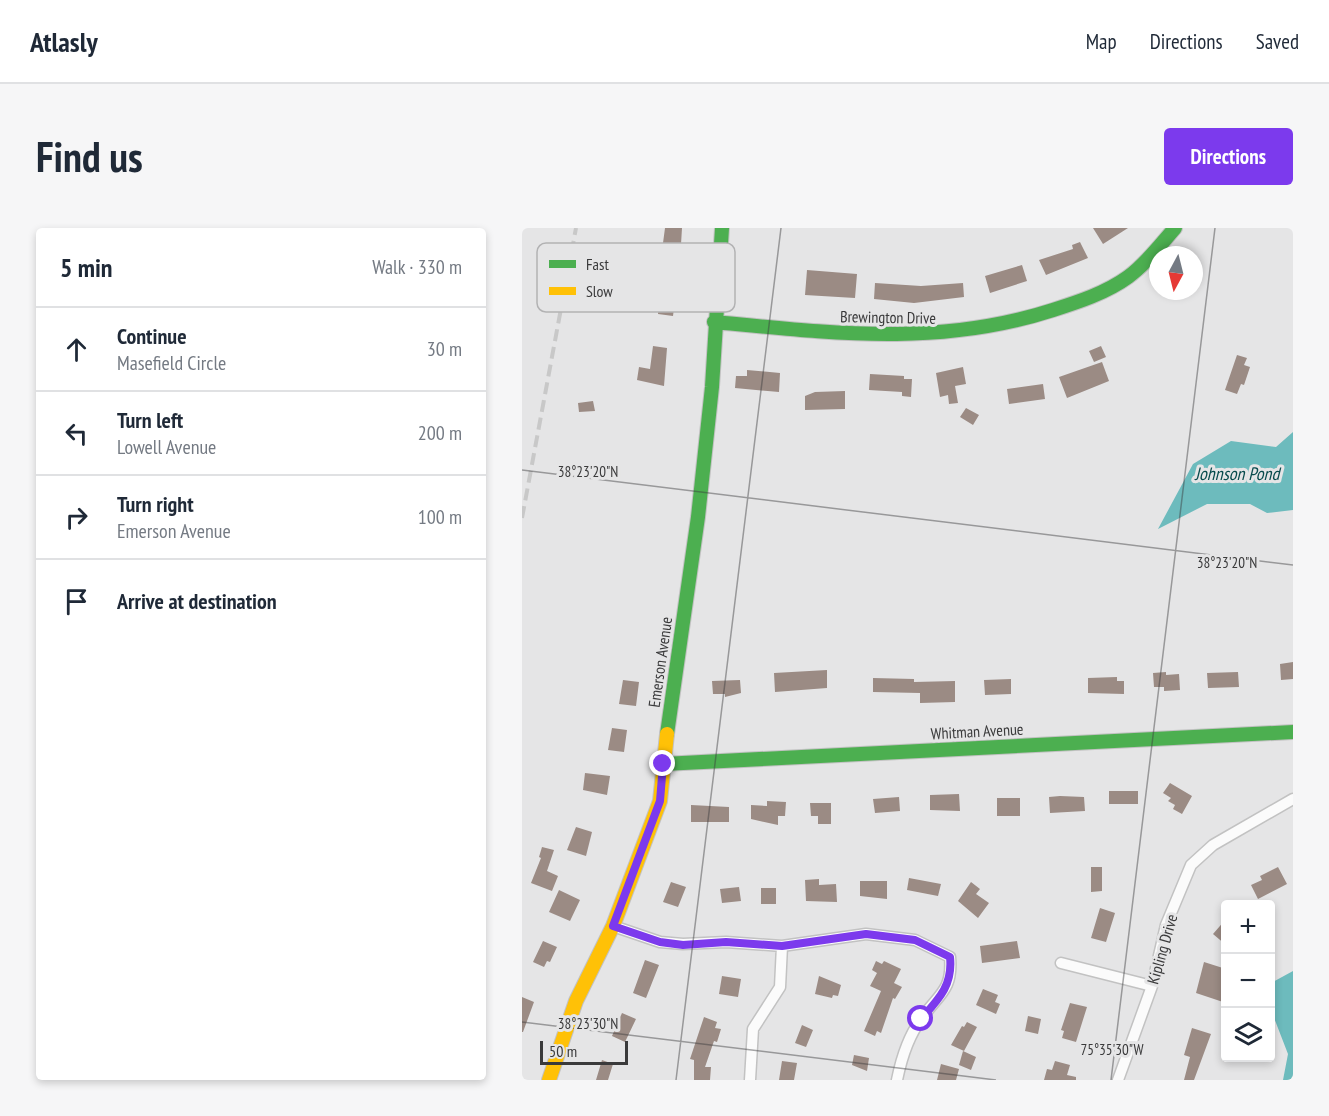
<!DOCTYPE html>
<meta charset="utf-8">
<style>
:root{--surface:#fff;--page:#f6f6f7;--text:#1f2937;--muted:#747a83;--line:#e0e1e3;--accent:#7c3aed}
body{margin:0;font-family:"PT Sans Narrow",sans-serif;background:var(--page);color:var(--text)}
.controls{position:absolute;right:18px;bottom:18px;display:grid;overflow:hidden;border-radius:6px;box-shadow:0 3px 9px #0003}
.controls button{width:54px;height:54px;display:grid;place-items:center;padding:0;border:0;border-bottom:2px solid var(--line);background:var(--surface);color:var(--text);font:30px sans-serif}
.compass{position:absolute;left:627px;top:18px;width:54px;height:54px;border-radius:50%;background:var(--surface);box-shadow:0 3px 9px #0003;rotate:187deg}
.scale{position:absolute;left:18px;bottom:15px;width:88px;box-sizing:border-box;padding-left:6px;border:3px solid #3a3a3b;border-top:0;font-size:16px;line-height:21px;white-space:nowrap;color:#3a3a3b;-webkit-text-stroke:4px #e5e5e6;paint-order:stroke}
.stop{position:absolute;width:18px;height:18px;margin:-14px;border:4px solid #7c3aed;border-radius:50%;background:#fff}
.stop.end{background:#7c3aed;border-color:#fff;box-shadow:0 2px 6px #0008}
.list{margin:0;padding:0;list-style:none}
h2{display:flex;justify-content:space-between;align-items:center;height:78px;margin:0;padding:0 24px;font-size:26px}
h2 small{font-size:20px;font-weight:400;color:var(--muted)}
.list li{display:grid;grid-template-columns:39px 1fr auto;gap:18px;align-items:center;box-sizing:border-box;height:84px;padding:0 24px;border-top:2px solid var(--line)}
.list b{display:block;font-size:22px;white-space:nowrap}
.list p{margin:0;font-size:20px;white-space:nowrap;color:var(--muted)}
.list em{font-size:20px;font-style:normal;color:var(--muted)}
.icon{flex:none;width:33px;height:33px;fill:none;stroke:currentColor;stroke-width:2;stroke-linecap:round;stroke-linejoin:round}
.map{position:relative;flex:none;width:771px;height:852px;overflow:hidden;border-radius:6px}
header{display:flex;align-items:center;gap:36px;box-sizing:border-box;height:84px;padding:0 30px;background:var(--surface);border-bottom:2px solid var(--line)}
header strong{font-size:28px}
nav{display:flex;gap:33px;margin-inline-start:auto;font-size:21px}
.intro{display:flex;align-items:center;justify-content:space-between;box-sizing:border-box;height:144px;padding:0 36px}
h1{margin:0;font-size:42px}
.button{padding:15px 27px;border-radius:6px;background:var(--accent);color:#fff;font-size:21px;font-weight:700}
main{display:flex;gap:36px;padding:0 36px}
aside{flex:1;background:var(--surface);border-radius:6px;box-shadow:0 3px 9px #0003}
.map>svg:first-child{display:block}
.water{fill:#6dbbbd}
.building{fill:#9b8b84}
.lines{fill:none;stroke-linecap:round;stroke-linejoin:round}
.street-casing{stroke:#c2c2c2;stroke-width:13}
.fast-casing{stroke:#c2c2c2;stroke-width:16}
.slow-casing{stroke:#c2c2c2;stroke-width:16}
.street{stroke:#fbfbfb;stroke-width:10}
.fast{stroke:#4caf50;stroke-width:14}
.slow{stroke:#ffc107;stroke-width:14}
.rail{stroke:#c8c8c8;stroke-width:4;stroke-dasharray:12 6;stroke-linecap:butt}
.route{stroke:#7c3aed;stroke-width:8}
.ticks{fill:none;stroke:#3a3a3b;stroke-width:1.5;stroke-opacity:0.45}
.labels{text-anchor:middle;stroke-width:6;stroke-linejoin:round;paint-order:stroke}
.street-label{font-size:16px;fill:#3a3a3b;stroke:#e5e5e6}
.water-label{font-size:18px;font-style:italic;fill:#084b4d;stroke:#e5e5e6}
.key{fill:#e5e5e6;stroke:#b2b2b3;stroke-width:1.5}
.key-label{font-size:16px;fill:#3a3a3b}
.ticks-label{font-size:15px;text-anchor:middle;fill:#3a3a3b;stroke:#e5e5e6;stroke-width:6;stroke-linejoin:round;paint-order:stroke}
</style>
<header>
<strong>Atlasly</strong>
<nav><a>Map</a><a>Directions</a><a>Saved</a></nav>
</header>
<div class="intro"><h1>Find us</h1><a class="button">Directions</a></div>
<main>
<aside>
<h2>5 min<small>Walk · 330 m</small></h2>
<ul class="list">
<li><svg class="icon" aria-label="ahead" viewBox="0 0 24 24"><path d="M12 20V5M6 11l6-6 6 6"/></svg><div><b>Continue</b><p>Masefield Circle</p></div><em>30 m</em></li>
<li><svg class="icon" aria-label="left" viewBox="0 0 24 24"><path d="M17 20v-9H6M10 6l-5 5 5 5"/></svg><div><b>Turn left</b><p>Lowell Avenue</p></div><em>200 m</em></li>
<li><svg class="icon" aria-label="right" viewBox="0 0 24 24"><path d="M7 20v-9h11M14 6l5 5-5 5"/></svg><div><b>Turn right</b><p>Emerson Avenue</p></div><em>100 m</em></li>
<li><svg class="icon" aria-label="arrive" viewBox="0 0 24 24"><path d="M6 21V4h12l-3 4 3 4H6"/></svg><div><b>Arrive at destination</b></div></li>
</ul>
</aside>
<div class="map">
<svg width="771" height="852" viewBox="0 0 771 852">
<rect width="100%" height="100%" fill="#e5e5e6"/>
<path class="water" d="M771,204V282L745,285L728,276H685L636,301L671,236L709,213L754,219Z
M771,743V852H761L766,826L749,782V755Z"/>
<path class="building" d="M143,0H160L158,33L139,30Z
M571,0H606L581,16Z
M558,14L566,30L524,47L517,32L551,21L550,17Z
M500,37L505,53L468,65L463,48Z
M285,42L335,46L333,70L283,67Z
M133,54L155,57L151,88L136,86L137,73L130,72Z
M353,55L399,58L441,55L442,69L392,75L352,71Z
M131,118L145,120L142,158L115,152L117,139L128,141Z
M579,118L584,129L572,134L567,123Z
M715,127L725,130L722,137L728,139L722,157L719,156L715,166L703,162Z
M580,134L587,153L545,170L537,149Z
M441,139L444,156L433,158L436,175L427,176L426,167L418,169L414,145Z
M225,142L258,145L257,164L213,160L214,148H225Z
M348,146L382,148V151H390L389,169L380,168V164L347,162Z
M521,156L523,171L487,176L485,161Z
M323,163V181L283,182V168L293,164Z
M71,173L73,183L57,184L56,175Z
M444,180L457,187L451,197L438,189Z
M771,434V451L759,452L758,436Z
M305,442V460L253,464L252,445Z
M644,444V447L657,446L658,462L642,463V459H632L631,445Z
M716,444L717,459L686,460L685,445Z
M595,449V453H602V466L566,465V450Z
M351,450L392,451V454L433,453V474L398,475V465L351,464Z
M489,451V466L463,467L462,452Z
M101,452L117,454L114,478L97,476Z
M218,452L219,465L203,469V466H191L190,453Z
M90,500L105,502L102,524L86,522Z
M63,545L88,548L85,567L61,562Z
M648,555L670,568L660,586L651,581L653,577L646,573L649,570L641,565Z
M587,563H616V576H587Z
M437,566L438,583L408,582V567Z
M538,568L562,569L563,583L528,585L527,569Z
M377,569L378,583L353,585L351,571Z
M475,570H498V588H475Z
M245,573L264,574L263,588H256V597L229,591V577L245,578Z
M288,575H309V596H296V588H289Z
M169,577L207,579V594H169Z
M54,599L70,604L64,628L45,622Z
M20,619L32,622L25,643L36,648L30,663L9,655L19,630L17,629Z
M569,639H580V663L569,664Z
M756,639L765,656L736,671L729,657L740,652L738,648Z
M387,650L419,656L416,668L385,662Z
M297,651V657L314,656L315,674L284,673L283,652Z
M338,653H365V671L338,668Z
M149,654L164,659L156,679L141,674Z
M449,654L458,661L454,666L467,675L456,690L436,673Z
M217,659L219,673L200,675L198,661Z
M239,660H254V676H239Z
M37,662L58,672L48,693L27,684Z
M578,680L593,685L584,714L569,710Z
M704,691V717L691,706Z
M21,713L35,719L28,734L25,733L22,739L11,734Z
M495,713L498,730L460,735L458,718Z
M123,732L137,737L124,770L111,765Z
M354,733L360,736L362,733L379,741L372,755L380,759L373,771L371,770L359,805L355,803L353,808L342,803L359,763L348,758L355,745L350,742Z
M682,734L704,741V775L674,765Z
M200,748L219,751L216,769L197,766Z
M297,748L319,757L316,768L311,767L310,770L293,766Z
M461,761L476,767L473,774L478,776L474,786L454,777Z
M0,769L12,774L1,804H0Z
M548,775L565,779L554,814L540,810L542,803L539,802Z
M100,785L114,791L103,814L90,808Z
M506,788L519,791L516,806L503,803Z
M182,789L195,794L193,800L199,801L195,814L192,813L183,839H189L188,852H172V832L168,831Z
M445,794L455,799L442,823L429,817L440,798L442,799Z
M280,797L291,802L284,819L273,815Z
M670,800L689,806L672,852H662L668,829L662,827Z
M441,823L454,829L449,842L437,837Z
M332,827L347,830L345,843L330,837Z
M80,832L91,836L86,852H74Z
M260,833L275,835L272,852H257Z
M533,833L548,837L545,847L554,849V852H522L525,841L530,842Z
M419,836L437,841L434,852H415Z"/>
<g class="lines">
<g class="street-casing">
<path id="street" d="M91,698L138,714L161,716L204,714L260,718L344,706L393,712L428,729C431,762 417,766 400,790C387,807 379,832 375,852
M539,735L630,758
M228,852L231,801L258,759L260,718
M596,852L630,758L644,697L669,637L691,617L771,571"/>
</g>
<g class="fast-casing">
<path id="fast" d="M192,94C309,105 417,119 531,82C556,74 584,65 606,49C624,36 638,17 653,0
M145,506L176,289L190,159L200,0
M141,536L771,504"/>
</g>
<g class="slow-casing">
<path id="slow" d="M27,852L54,773L91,698L138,573L145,506"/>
</g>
<use href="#street" class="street"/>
<use href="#fast" class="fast"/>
<use href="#slow" class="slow"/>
<path class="rail" d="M0,290L54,0"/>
</g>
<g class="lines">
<path class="route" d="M141,536L138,573L91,698L138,714L161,717L204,714L260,718L344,706L393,712L428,729C431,757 417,771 399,791"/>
</g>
<path class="ticks" d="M0,242L771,337M0,794L474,852M154,852L259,0M589,852L693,0"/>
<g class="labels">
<g class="street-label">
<text transform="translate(366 89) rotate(1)" y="6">Brewington Drive</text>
<text transform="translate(138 434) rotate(-82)" y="6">Emerson Avenue</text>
<text transform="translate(455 503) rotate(-3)" y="6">Whitman Avenue</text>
<text transform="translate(640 721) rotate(-74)" y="6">Kipling Drive</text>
</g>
<g class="water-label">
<text x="715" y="252">Johnson Pond</text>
</g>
</g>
<rect x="15" y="15" width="198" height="69" rx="9" class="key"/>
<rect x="27" y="32" width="27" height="8" fill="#4caf50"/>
<rect x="27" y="59" width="27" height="8" fill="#ffc107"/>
<g class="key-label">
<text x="64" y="42">Fast</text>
<text x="64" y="69">Slow</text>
</g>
<g class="ticks-label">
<text x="66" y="249">38°23'20"N</text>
<text x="705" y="340">38°23'20"N</text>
<text x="66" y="801">38°23'30"N</text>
<text x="590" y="827">75°35'30"W</text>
</g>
</svg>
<div class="controls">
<button>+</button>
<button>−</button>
<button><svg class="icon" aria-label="layers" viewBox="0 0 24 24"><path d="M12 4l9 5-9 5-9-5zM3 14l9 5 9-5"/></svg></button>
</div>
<svg class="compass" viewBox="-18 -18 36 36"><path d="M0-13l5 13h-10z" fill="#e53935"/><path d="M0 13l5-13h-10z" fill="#747a83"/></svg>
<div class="scale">50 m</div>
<div class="stop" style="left:399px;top:791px"></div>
<div class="stop end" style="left:141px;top:536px"></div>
</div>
</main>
